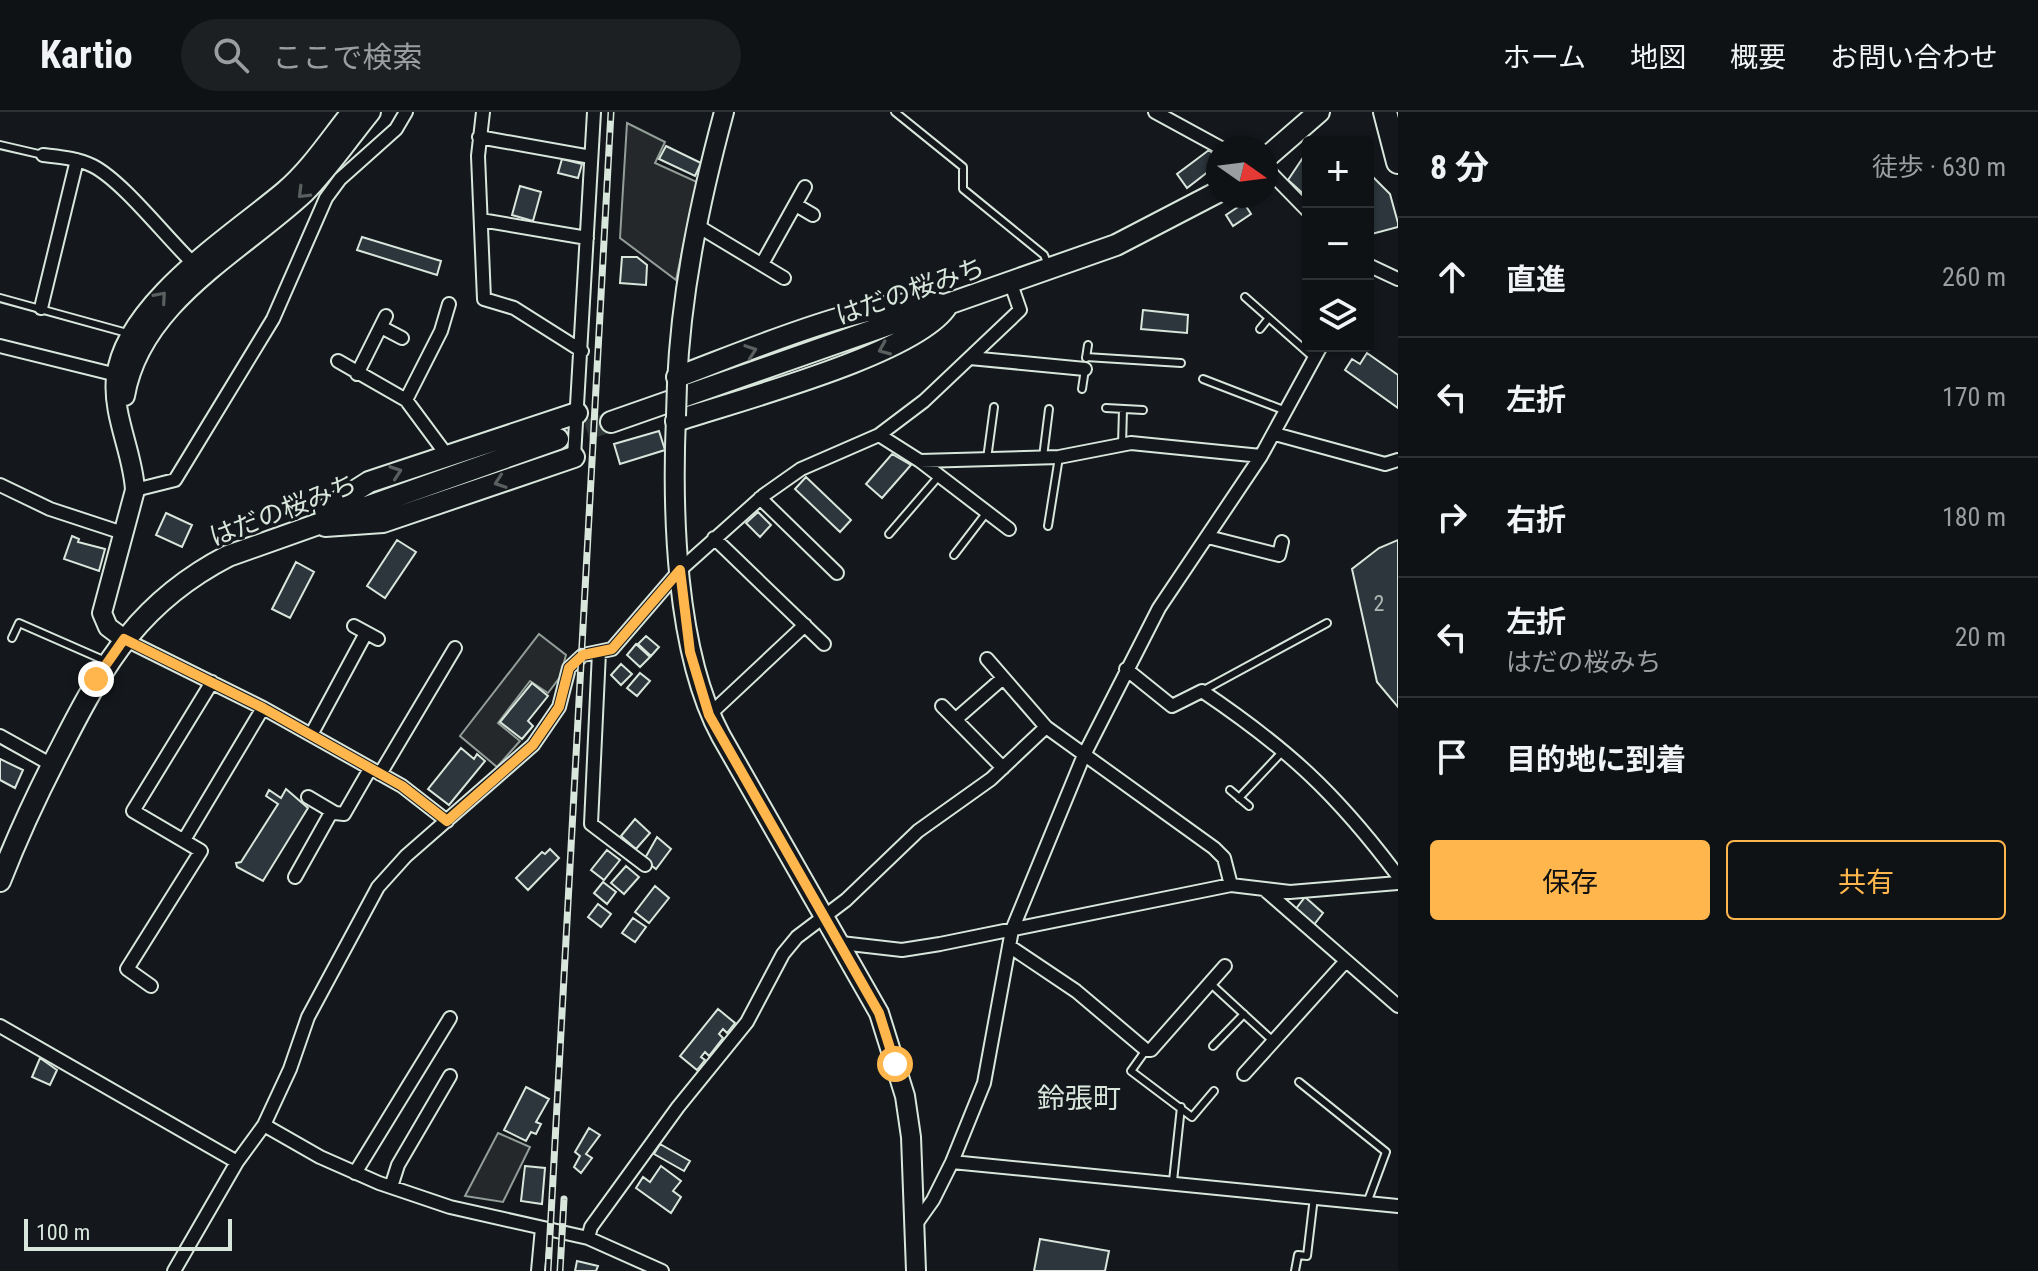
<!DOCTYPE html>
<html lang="ja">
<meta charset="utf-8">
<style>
:root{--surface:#0f1215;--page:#1d2022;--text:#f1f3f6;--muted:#9b9ea0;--line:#2f3234;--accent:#ffb74d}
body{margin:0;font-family:"Roboto Condensed","Noto Sans JP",sans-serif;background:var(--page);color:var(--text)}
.controls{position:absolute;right:24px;top:24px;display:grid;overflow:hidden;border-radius:8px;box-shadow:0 2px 6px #0004}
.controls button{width:72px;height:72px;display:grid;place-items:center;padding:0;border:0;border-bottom:2px solid var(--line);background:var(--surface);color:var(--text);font:40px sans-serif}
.compass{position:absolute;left:1206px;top:24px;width:72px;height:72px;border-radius:50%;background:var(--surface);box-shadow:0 2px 6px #0004;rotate:104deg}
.scale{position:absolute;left:24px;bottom:20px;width:208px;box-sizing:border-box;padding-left:8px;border:4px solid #d8e6dc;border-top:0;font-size:22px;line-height:28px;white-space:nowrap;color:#d8e6dc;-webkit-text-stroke:6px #14181c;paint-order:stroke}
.stop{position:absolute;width:24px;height:24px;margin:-18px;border:6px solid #ffb74d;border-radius:50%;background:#fff}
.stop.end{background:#ffb74d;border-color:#fff;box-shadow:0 2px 8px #0008}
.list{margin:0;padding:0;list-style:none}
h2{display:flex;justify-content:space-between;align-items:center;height:104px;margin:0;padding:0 32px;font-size:34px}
h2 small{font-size:26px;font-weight:400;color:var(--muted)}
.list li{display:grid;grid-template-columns:52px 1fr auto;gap:24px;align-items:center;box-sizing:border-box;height:120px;padding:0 32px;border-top:2px solid var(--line)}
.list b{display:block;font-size:30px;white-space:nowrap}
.list p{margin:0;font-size:26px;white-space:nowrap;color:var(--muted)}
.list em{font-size:26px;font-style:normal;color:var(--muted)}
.actions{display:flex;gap:16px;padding:24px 32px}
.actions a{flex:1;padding:18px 0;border:2px solid var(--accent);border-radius:8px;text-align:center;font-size:28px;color:var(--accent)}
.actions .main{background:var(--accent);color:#111}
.icon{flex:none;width:44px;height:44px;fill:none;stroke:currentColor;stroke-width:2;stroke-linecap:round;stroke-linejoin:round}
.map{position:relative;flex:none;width:1398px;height:1159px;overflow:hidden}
header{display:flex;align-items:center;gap:48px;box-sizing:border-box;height:112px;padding:0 40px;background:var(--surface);border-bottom:2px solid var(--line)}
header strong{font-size:38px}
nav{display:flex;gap:44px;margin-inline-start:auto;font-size:28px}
.search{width:560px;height:72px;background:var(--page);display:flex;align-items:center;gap:20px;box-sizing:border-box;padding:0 28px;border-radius:44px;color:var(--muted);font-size:30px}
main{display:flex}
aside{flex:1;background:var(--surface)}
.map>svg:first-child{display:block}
.parking{fill:#24282b;stroke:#939e99;stroke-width:2}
.building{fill:#2c363c;stroke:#d8e6dc;stroke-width:2}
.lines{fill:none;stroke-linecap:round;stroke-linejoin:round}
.primary-tunnel{stroke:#313739;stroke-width:20;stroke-dasharray:20 10;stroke-linecap:butt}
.lane-casing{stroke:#d8e6dc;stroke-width:10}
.street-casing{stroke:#d8e6dc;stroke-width:16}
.secondary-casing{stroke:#d8e6dc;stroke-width:22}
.primary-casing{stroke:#d8e6dc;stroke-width:24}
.highway-casing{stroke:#d8e6dc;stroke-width:26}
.lane{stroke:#14181c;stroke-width:6}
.street{stroke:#14181c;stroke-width:12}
.secondary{stroke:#14181c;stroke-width:18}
.primary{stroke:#14181c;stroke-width:20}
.highway{stroke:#14181c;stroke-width:22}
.rail-casing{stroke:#d8e6dc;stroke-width:7}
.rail{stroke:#14181c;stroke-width:4;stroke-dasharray:12;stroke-linecap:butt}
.secondary-bridge-casing{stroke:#d8e6dc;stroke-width:22;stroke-linecap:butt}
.secondary-bridge{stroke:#14181c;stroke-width:18}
.oneway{stroke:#59605f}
.route{stroke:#ffb74d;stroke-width:10}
.labels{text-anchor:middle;stroke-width:6;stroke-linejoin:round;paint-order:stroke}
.number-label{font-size:22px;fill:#adbab4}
.street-label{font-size:26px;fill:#d8e6dc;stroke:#14181c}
.neighbourhood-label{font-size:28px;fill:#d8e6dc;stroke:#14181c}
</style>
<header>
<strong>Kartio</strong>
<div class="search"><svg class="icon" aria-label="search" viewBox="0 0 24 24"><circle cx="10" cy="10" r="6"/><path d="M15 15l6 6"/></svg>ここで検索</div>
<nav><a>ホーム</a><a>地図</a><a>概要</a><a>お問い合わせ</a></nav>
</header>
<main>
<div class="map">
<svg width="1398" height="1159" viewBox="0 0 1398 1159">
<rect width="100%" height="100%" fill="#14181c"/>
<path class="parking" d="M627,11L665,30L655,51L697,70L676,168L620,126Z
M539,522L566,543L560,565L548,581L530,569L498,611L520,629L497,655L460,624Z
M498,1021L530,1035L503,1090L465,1084Z"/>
<path class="building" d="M666,34L701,51L695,64L659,47Z
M1209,38L1218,46V52L1187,76L1177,62Z
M1308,38V86L1288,68Z
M562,47L582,52L578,66L558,61Z
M1368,60L1390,82L1398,111V115L1368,123Z
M520,74L541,80L533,109L512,103Z
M1244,91L1251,102L1233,114L1226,103Z
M362,125L441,149L437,163L357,138Z
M622,145H637L647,153L646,173L620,171Z
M1143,198L1188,203L1187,221L1141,217Z
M1367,241L1398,263V296L1345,258L1352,247L1360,252Z
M659,319L665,338L620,352L614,332Z
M892,342L911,353L882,386L866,372Z
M806,365L851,408L840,420L795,377Z
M758,400L771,413L760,425L746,411Z
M166,401L192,413L182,435L156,423Z
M72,424L79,427L78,430L105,437L99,459L64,447Z
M397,428L416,440L385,486L367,474Z
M1398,428V595L1377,570L1352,457L1379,436Z
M296,450L314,460L290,506L272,497Z
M646,524L659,535L651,544L638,532Z
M636,532L650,545L640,555L627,543Z
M621,552L632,562L621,573L611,563Z
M640,561L650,569L637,584L627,576Z
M532,571L548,584L528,609L533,614L522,627L500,610Z
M461,636L474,647L477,642L485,649L449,693L428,677Z
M0,647L23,658L15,676L0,668Z
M286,677L308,696L263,769L237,755L236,751L241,750L278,692L266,684L269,678L281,686Z
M635,707L650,721L636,737L621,724Z
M657,725L671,737L656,757L644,748Z
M550,737L559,746L528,778L516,766L542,740L545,742Z
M607,738L620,748L604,768L591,758Z
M626,754L639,765L624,782L611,771Z
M603,770L616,780L607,792L594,781Z
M655,774L669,786L649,811L635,800Z
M1305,785L1323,801L1313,814L1295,798Z
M598,792L611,802L601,815L588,805Z
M633,806L646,815L635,830L622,821Z
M718,897L735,911L727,921L723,917L719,922L723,926L709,944L705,940L701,945L705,948L697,958L680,944Z
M40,946L57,958L50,973L32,965Z
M526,975L549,987L536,1010L541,1012L536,1022L531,1020L526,1029L504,1018Z
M589,1016L600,1023L586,1042L592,1046L581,1061L574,1055L580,1044L575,1040Z
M660,1032L690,1049L684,1059L654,1042Z
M525,1054L545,1056L542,1092L521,1089Z
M661,1054L681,1069L673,1079L681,1085L671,1101L636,1076L643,1065L650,1070Z
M1040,1127L1109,1139L1105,1159H1034Z
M577,1149L598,1154L596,1159H575Z"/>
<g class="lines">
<path class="primary-tunnel" d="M558,327L611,310"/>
<g class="lane-casing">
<path id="lane" d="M895,0L963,55V77L1044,143L1048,153
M0,33L43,43
M1245,185L1314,246
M0,186L127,221
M1260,217L1268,207
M1086,245L1181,251
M1086,246L1088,233
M1203,267L1286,299
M1082,277L1085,257
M1106,296L1143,298
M1122,333L1123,297
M1043,345L1049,297
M987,347L994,295
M1048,414L1059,345
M889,422L939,364
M954,443L987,400
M12,526L19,511L108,550
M1204,578L1327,511
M1230,678L1249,694
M1239,686L1283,639
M1211,872L1273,929
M1213,934L1244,902
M1146,938L1131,959L1192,1005L1214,979
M1299,970L1386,1040L1367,1091
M1173,1069L1181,995
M1295,1159L1298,1143L1307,1144L1314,1085"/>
</g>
<g class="street-casing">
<path id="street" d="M483,0L478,44L484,187L514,196L582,239
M1155,0L1221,36
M479,25L591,45
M43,43C60,45 77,46 93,54C124,70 168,128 197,155
M1266,56L1308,99
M796,93L813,103
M481,108L587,126
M696,113L784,166
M762,152L805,75
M1368,153L1398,167
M41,196L77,48
M381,215L402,226
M0,234L121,264
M970,246L1085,257
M338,249L406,288L446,342
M357,262L386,204
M406,288L441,219L449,192
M1275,322L1385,352L1398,348
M879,323L920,349L1009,417
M574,345L594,0
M920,349L1059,345L1131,331L1261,344
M0,373L50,397L123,421
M135,378L175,368L273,207L326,86L340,67L396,17L406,0
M760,386L837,461
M1208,425L1279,443L1282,430
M714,426L824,532
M354,514L378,527
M124,527L263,596L402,674L447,709
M599,540L591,712L645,753
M987,547L1046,615L1214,736L1224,746L1231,773
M1126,557L1172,594L1202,579C1288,637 1336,681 1398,764
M942,594L1003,656
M709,603L805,513
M956,607L1003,566
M311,623L366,521
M0,624L52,653
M380,662L455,536
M308,685L335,701L344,702L370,657
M184,728L263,596
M295,765L332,699
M1265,778L1398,894
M841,831L902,838L940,832L1231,773L1290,780L1398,771
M1009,834L1076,879L1146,938H1151L1225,854
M151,874L127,857L201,739L133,699L212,570
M0,914L237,1050
M1244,962L1345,850
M264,1013L320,1045L379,1071L450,1095L588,1126L662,1159
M952,1050L1398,1094
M355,1061L450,906
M391,1075L398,1053L450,964
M916,1112L933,1088L952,1050L984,971L1012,818L1084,643L1159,496L1261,344L1321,234
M588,1126L591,1115L678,995L747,910L783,842L797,825L846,788L918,719L991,667L1046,615
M174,1159L237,1050L264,1013L290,957L308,905L378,775L406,744L533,633L559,595L569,556L583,543L612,537L680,458L764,383L801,357L879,323L924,289L1020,198L1011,172
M538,1159L542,1116"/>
</g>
<g class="secondary-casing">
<path id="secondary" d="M677,272C681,179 700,89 724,0
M125,284C141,190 242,140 305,81C329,57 349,27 371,0
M676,304C672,399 675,539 721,624L879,901L905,984L911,1025L916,1159
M124,527L108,515L102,501L135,378C133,340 112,304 116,265C124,191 232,123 284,79C310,57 330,26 351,0"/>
</g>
<g class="primary-casing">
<path id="primary" d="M1266,46L1319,0
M676,309C735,289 917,242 947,194C889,176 738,243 677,265
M611,310L1116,133L1218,80
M325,398L369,370L577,301
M325,414L383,410L574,345
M0,769C18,723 39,678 62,634C105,549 141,489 228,444L558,327"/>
</g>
<g class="highway-casing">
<path id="highway" d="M1385,0L1398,50"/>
</g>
<use href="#lane" class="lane"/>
<use href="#street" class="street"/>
<use href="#secondary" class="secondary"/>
<use href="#primary" class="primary"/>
<use href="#highway" class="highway"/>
<g class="rail-casing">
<path id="rail" d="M548,1159L611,0
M560,1159L564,1087"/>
</g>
<use href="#rail" class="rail"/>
<g class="secondary-bridge-casing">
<path id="secondary-bridge" d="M676,304L677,272"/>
</g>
<use href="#secondary-bridge" class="secondary-bridge"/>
</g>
<defs><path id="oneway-chevron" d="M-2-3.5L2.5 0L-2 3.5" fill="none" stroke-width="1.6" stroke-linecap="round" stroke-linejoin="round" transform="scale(2)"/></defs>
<g class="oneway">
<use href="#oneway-chevron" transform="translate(303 81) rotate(135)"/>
<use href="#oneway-chevron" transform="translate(161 185) rotate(-49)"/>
<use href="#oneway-chevron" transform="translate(884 237) rotate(157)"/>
<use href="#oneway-chevron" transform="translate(751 239) rotate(-19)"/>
<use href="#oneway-chevron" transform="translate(396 360) rotate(-19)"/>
<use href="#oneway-chevron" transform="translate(500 370) rotate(161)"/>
</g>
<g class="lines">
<path class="route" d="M96,567L124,527L263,596L402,674L447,709L533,633L559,595L569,556L583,543L612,537L680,458L690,540L709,603L879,901L895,952"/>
</g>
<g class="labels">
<g class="number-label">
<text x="1379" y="499">2</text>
</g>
<g class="street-label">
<text transform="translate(910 179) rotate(-19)" y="9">はだの桜みち</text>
<text transform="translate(283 398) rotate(-21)" y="9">はだの桜みち</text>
</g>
<g class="neighbourhood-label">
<text x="1079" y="996">鈴張町</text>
</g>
</g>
</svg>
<div class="controls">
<button>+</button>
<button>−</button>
<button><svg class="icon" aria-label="layers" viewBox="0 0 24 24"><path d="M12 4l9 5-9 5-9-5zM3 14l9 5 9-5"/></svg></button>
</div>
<svg class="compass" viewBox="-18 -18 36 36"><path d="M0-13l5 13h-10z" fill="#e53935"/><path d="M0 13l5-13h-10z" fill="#9b9ea0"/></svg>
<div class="scale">100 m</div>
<div class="stop" style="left:895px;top:952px"></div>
<div class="stop end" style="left:96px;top:567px"></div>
</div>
<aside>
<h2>8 分<small>徒歩 · 630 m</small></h2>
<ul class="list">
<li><svg class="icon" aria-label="ahead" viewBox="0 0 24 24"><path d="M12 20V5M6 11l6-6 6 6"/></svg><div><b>直進</b></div><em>260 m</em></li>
<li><svg class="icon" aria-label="left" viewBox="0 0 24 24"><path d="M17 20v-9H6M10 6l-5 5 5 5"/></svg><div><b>左折</b></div><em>170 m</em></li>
<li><svg class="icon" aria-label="right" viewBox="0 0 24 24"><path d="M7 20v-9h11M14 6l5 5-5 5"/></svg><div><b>右折</b></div><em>180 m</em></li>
<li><svg class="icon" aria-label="left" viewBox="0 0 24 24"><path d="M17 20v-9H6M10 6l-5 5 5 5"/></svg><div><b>左折</b><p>はだの桜みち</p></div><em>20 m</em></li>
<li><svg class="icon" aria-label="arrive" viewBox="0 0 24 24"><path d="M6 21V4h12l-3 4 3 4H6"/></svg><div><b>目的地に到着</b></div></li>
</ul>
<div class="actions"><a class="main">保存</a><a>共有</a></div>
</aside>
</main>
